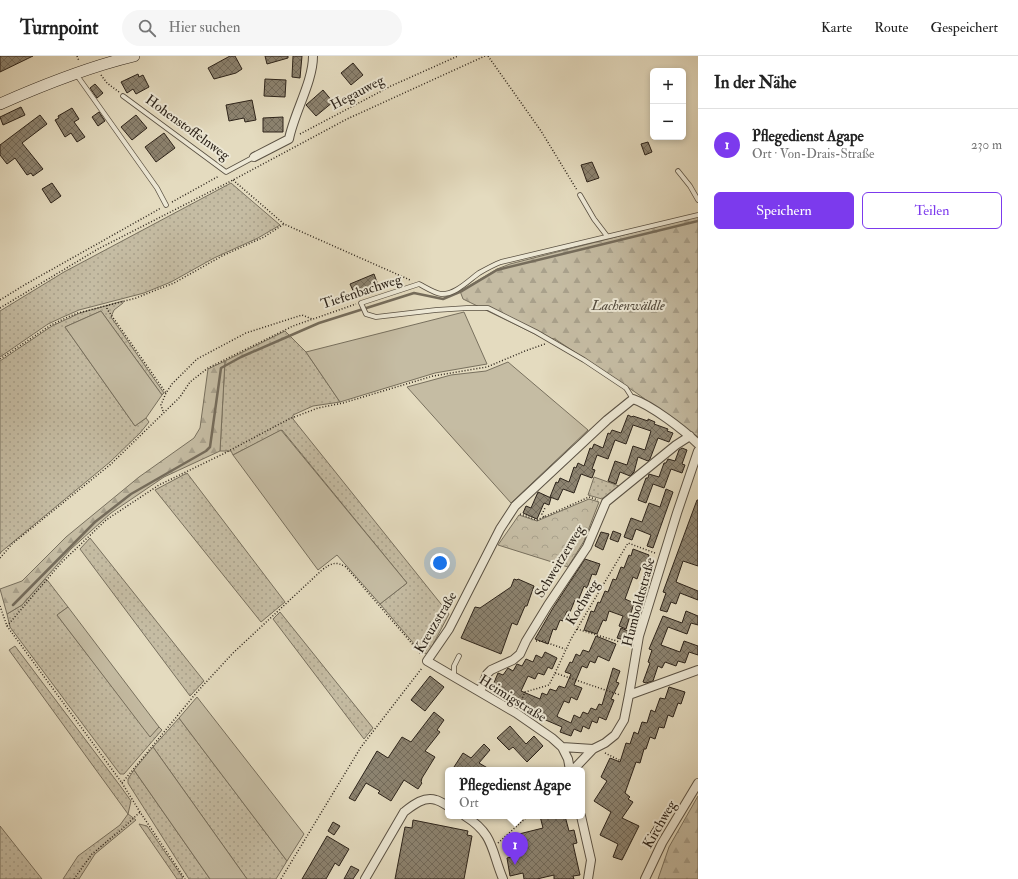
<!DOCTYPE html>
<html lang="de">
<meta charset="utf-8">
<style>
:root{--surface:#fff;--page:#f6f6f6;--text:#222;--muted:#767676;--line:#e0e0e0;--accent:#7c3aed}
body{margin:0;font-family:"IM FELL Double Pica",serif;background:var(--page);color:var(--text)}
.controls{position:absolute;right:12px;top:12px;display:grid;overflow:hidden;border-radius:6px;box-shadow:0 2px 6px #0003}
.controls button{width:36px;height:36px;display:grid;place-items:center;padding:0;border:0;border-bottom:1px solid var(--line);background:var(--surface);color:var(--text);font:20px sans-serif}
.you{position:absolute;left:440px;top:507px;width:14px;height:14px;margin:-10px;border:3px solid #fff;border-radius:50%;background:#1a73e8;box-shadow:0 0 0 6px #1a73e833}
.badge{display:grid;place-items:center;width:26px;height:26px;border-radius:50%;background:var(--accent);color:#fff;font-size:13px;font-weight:700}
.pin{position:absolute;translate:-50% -33px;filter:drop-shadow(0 1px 2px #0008)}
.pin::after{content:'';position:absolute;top:21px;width:14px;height:12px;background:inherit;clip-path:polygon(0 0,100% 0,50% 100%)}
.popup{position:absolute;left:445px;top:711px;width:140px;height:52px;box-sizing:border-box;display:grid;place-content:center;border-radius:6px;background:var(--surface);filter:drop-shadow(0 1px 3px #0005);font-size:13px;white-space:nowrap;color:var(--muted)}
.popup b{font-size:15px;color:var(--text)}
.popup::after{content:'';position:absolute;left:50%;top:100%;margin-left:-8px;border:8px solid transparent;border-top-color:var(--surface)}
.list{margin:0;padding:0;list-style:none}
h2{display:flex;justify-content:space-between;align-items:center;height:52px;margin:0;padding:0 16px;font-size:17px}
h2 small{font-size:13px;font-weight:400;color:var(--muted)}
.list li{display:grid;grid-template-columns:26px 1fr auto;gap:12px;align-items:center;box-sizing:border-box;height:72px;padding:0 16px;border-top:1px solid var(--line)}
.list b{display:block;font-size:15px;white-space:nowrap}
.list p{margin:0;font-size:13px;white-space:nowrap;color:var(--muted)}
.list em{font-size:13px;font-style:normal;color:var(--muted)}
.actions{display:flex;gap:8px;padding:12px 16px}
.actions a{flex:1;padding:9px 0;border:1px solid var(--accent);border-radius:6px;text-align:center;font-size:14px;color:var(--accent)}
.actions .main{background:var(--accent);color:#fff}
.icon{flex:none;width:22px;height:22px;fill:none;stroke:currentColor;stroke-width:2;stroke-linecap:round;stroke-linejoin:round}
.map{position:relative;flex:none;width:698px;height:823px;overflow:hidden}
header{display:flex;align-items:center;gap:24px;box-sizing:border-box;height:56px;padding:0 20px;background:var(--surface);border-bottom:1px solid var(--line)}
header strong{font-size:19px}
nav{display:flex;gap:22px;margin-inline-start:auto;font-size:14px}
.search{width:280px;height:36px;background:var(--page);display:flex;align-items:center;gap:10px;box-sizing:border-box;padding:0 14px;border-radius:22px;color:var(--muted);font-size:15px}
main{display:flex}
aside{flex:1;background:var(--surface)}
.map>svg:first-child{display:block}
.grass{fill:url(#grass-dots);stroke:#78705e}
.forest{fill:url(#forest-firs);stroke:#78705e}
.park{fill:url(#park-crowns);stroke:#78705e}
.garden{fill:#c5bca3;stroke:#78705e}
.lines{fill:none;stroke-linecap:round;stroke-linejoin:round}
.stream{stroke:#756c5b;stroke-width:2.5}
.building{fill:url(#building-cross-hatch);stroke:#2c231a}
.service-casing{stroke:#5a5143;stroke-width:5.5}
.minor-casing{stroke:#5a5143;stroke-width:10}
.secondary-casing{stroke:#2c231a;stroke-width:12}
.path{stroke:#2c231a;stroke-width:1.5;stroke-dasharray:1 2;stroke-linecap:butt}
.service{stroke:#ede8d5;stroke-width:4}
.minor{stroke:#ede8d5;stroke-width:8}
.secondary{stroke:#ede8d5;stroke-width:11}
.labels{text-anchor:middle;stroke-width:4;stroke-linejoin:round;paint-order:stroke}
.street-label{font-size:14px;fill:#2c231a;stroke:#ede8d5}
.park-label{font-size:14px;font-style:italic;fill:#52493c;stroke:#ede8d5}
</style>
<header>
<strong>Turnpoint</strong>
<div class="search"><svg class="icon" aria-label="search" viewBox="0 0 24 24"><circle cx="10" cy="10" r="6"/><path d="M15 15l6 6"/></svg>Hier suchen</div>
<nav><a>Karte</a><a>Route</a><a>Gespeichert</a></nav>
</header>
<main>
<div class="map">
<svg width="698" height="823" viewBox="0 0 698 823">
<defs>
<pattern id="grass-dots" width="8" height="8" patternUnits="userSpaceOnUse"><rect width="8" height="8" fill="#c5bca3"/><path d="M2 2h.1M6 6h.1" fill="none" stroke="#a9a18c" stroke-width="1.8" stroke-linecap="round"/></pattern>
<pattern id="forest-firs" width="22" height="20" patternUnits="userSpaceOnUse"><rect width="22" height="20" fill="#c5bca3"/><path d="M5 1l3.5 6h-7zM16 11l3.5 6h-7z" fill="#a9a18c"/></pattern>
<pattern id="park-crowns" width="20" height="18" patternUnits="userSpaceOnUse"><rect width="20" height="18" fill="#c5bca3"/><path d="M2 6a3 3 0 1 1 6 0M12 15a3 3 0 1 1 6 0" fill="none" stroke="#a9a18c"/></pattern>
<pattern id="building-cross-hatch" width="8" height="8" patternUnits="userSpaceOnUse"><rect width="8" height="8" fill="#8c8370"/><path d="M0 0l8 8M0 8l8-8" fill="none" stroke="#736b5b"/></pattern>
</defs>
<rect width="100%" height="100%" fill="#e4dbbf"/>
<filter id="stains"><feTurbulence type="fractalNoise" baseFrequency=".005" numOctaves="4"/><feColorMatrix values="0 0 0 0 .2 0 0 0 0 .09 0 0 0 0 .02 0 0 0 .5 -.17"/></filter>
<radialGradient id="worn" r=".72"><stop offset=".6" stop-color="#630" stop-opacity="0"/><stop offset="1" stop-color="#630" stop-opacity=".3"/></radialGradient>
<path class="grass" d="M231,127L280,169L258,182L214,202L171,226L144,237L79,254L63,261L48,268L0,301V255L64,216Z
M123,245V247L114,254L111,261L164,337L162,339L101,255L65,271L135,370L146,362L149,366L140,377L110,406L1,496L0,498V305L52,270L80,257Z
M285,275L306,296L340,346L313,350L293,359V363L449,558L428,598L421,596L380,548L407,527L282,374L233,399L231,395H220L225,305Z
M187,417L285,546L261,566L155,434Z
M594,421L619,430L602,443L588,439Z
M90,482L204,625L190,640L80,493Z
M45,523L48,525L68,551L57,559L150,680L159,671L162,674L124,718H120L10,571L7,558L22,549Z
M280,556L373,672L364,683L273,563Z
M15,590L121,731L131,745L128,758L136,764L95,798L79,823H63L78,800L120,769L128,758L9,594Z
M179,662L287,805L276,823H247L153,691Z
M134,714L210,823H189L128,727V723Z
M139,768L147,770L183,822L181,823H177Z
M0,770L42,823H0Z"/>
<path class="forest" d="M698,160V381L635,336L555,283L541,281L463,243L460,235L497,213L510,208Z
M225,305L220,395L164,421L111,457L71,493L22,549L7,558L0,533L22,525L66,481L139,421L194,382L200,372L208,313Z
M698,740V823H658L669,791Z"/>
<path class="park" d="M589,443L599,446L584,485L568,511L498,489L519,459L537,465Z"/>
<path class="garden" d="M101,255L162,339L146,362L135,370L65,271Z
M464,256L487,308L435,317L340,346L306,296Z
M508,306L588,374L511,447L407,331L451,319L486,315Z
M281,374L407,527L380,548L337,499L318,514L233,399Z
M68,551L159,671L150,681L57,559Z
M197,641L304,778L287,805L179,662Z
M153,691L247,823H210L134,714Z"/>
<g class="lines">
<path class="stream" d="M13,549L95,466L131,438L206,395L210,391L221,312L241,301L319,267L414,237L443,243L462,235L497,214L698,165"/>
</g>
<path class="building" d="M0,0H33L0,16Z
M230,0H235L242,13L236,17L214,23L208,12Z
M265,0H288V2L267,8Z
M293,0H302L300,22L292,21Z
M353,7L363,19L351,29L341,17Z
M138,18L139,21L143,19L149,31L136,38L133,33L127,37L121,26Z
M265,23L286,24L285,41L264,40Z
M95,28L103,37L97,42L90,32Z
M323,34L333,46L316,60L306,49Z
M252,44L256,64L245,66L244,62L229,65L226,49Z
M21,51L25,59L3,69L0,61Z
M72,52L79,63L74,66L85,81L77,86L71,77L65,81L55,64L59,62L58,60Z
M99,56L105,65L98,70L92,61Z
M40,59L47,68L22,87L43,113L33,120L31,117L27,119L15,102L7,108L0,99V89Z
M136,59L147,72L132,84L121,71Z
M283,61V76H263V62Z
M164,77L175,92L156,106L145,91Z
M648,86L652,96L645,99L641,88Z
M592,106L599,122L587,126L581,109Z
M52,127L61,140L51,147L42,133Z
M374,218L378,229L355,239L350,228Z
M628,359L632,361L633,360L648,365V363L655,366L654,368L668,373L667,375L673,377L669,386L658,382L650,403L648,405L638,401L634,416L630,420L620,416L616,428L608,425L615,405L627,409L633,390L645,394L651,375L633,369L626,388L615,384L608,403L597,399L592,413L595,414L592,422L581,418L574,437L563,433L558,444L550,441L556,426L558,427L560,422L569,426L574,411L576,412L578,407L584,410L590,392L592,393L594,388L603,392L608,377L610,378L612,374L621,377Z
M682,392L687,394L682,408L685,409L682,417L671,413L664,432L653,428L646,447L638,444L646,422H648L649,418L659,421L664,407H666L668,403L675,405L679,394Z
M666,433L673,436L653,492L647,490L651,479L636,473L632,484L624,481L631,462L642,466L649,447L660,451Z
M538,436L551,442L549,449L544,447L537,463L523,457L526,450L531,452Z
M697,444H698V510L683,505L676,526L698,535V544L680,537L676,548L671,546L667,556L660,554L666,537L663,536Z
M613,475L621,478L618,486L610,483Z
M601,476L609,478L603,494L595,490Z
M633,493L649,499L645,510L642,509L637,523L633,521L625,543L634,547L626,573L619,570L623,560L609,555L606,565L603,564L597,578L584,574L591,555L594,556L598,546L600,547L605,535L608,536L613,523L616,524L621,511L624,512L629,499L631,500Z
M585,503L600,508L596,519L592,518L587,532L584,530L578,545L575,544L570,556L567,555L563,565L560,564L556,574L553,573L548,588L535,583L553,552Z
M514,523L517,524L518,523L534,530L527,550H525L517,569L512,567L501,598L461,582L475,551L480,552L511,531Z
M686,555L698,560V569L691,567L687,578L668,571L661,589L680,596L684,585L698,590V599L689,596L685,607L678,605L676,610L665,606L662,612L658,610L653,625L646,627L643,626L650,607L648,606L652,594L649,593L663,560L682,567Z
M621,572L628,575L624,584L617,582Z
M596,580L616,588L609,605L598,600L595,607L590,605L587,612L582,610L574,629L582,632L577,644L571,641L569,647L564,645L557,660L558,661L571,667L574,659L580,662L583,656L588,658L591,652L596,654L599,648L602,649L613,612L620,615L616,626L619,627L611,643L614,644L606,664L599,661L597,667L592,665L589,673L583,670L581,676L574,673L571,680L560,676L562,671L527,656L528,652L521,648L522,646L509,641L511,637L493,629L498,617L503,619L508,612L513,615L517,608L522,610L526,603L533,606L536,599L542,602L545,596L557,602L552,613L548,611L544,619L538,617L535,623L528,620L521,635L540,643L542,637L547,639L550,633L556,635L559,630L565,632L571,618L565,616L570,606L572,607L576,598L580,600L583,594L589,596Z
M430,620L444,631L425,655L411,644Z
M669,631L685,636L681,648L678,647L673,661L668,659L664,672L659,671L655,683L650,681L646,693H644L640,707L636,706L625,737L630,741L628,743L633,746L622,762L639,770L622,804L613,801L618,788L600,779L611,756L594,745L607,725L601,721L610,702L620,706L626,687L630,688L634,676L638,678L642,666L647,667L651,654L655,656L660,642L665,643Z
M434,656L444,664L437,674L440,676L425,695L435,701L422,722L421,726L422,727L418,733L404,724L391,745L378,737L380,735L366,727L355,745L349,742L377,695L388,702L402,681L411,686Z
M510,670L526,688L534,680L543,690L527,706L513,691L509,694L497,682Z
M484,688L490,694L479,707L491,714H458L454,711L463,697L471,702Z
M540,760H565L569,775L574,774L577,787L573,788L580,819L573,820L574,823H554V819L537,823H524L523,817L510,820L507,802L519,799L515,779L543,772Z
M413,764L468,775L467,779L472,780L464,823H395L405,771L412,772Z
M333,766L340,770L334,779L328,775Z
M655,769L661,773L655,783L649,779Z
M327,780L349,793L339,810L335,807L326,823H302Z
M351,810L359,814L353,823H344Z"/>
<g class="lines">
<g class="service-casing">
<path id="service" d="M76,18L157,132L166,149
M123,40L226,116L254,101
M678,115L690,130L698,144
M580,139L594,163L607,180
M633,343L626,332L584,304L536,276L488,252H467L436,254L376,261L366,258L361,247L419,228C425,231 434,237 441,238C455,239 469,224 479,217C486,213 493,209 501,206L698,159
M454,620V610L459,600"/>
</g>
<g class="minor-casing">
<path id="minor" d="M254,101L289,83C294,57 313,26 313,0
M480,636L487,618L491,614L513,604L520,598L526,585L548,549L587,491L606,446L676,389L690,380
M629,639L698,614
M562,691L593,693
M570,714L568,703L562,691L552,682L516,657L427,605L449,573L500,473L515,450L607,364L633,343C651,349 684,374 698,388
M573,714L593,693L605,687L615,679L624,664L629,639L639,580L677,457L698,395
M465,760C494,778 491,794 503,823
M581,760L591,804L588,823
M365,823L404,756C413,749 424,740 436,744C440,745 444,748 448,750
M645,823L662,787L698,727"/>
</g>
<g class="secondary-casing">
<path id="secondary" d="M0,48C43,29 88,11 134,0"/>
</g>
<path class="path" d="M77,0L79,5
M488,0L541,75L577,134
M101,19L107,27L119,36
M300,78L391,30L458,0
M233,124L284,168L410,224
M172,146L219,120
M0,244L26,228L161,152
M107,249V253L166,337
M0,252L98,193L233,124L347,63L485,0
M0,303L51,269L68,261L78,257L136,242L156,234L174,227L222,200L264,181L284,168
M163,355L161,349L166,337L172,328L197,303L246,277L302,259L312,263
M520,458L537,464L589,441L598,444
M544,461L542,458L545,452
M0,502L12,488L111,408L180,341L190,326L208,312L293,270L356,248
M0,550L7,570L122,727L140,756L185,823
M7,570L61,507L106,464L159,429L223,398L289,363L318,352L343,347L433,320L487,311L525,295L545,288
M577,573L630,589
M536,585H542L565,593
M555,617L571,583L628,487L655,497
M519,650L525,636L549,629L555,617L620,639
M605,697L621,705
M122,727L197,636L233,597L322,514C331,507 336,505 346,511L421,598
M498,787L528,760
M74,823L92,798L122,773L140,756
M281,823L361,691L422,612"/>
<use href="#service" class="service"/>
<use href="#minor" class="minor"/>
<use href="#secondary" class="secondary"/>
</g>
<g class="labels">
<g class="street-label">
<text transform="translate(357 36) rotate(-28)" y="5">Hegauweg</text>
<text transform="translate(188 71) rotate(36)" y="5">Hohenstoffelnweg</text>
<text transform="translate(361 235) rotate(-18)" y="5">Tiefenbachweg</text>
<text transform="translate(559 505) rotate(-59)" y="5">Schweitzerweg</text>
<text transform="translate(582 546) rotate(-58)" y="5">Kochweg</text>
<text transform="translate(638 546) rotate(-75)" y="5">Humboldtstraße</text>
<text transform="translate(435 566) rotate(-59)" y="5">Kreuzstraße</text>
<text transform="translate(513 642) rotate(32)" y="5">Heimigstraße</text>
<text transform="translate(659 768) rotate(-60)" y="5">Kirchweg</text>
</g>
<g class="park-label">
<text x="628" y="254">Lachenwäldle</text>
</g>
</g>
<rect width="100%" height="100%" filter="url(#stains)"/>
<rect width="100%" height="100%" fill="url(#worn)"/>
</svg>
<div class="controls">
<button>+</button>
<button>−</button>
</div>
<div class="you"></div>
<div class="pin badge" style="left:515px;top:809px">1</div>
<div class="popup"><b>Pflegedienst Agape</b>Ort</div>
</div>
<aside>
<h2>In der Nähe<small></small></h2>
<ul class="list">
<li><span class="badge">1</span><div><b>Pflegedienst Agape</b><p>Ort · Von-Drais-Straße</p></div><em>230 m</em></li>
</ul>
<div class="actions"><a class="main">Speichern</a><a>Teilen</a></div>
</aside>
</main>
